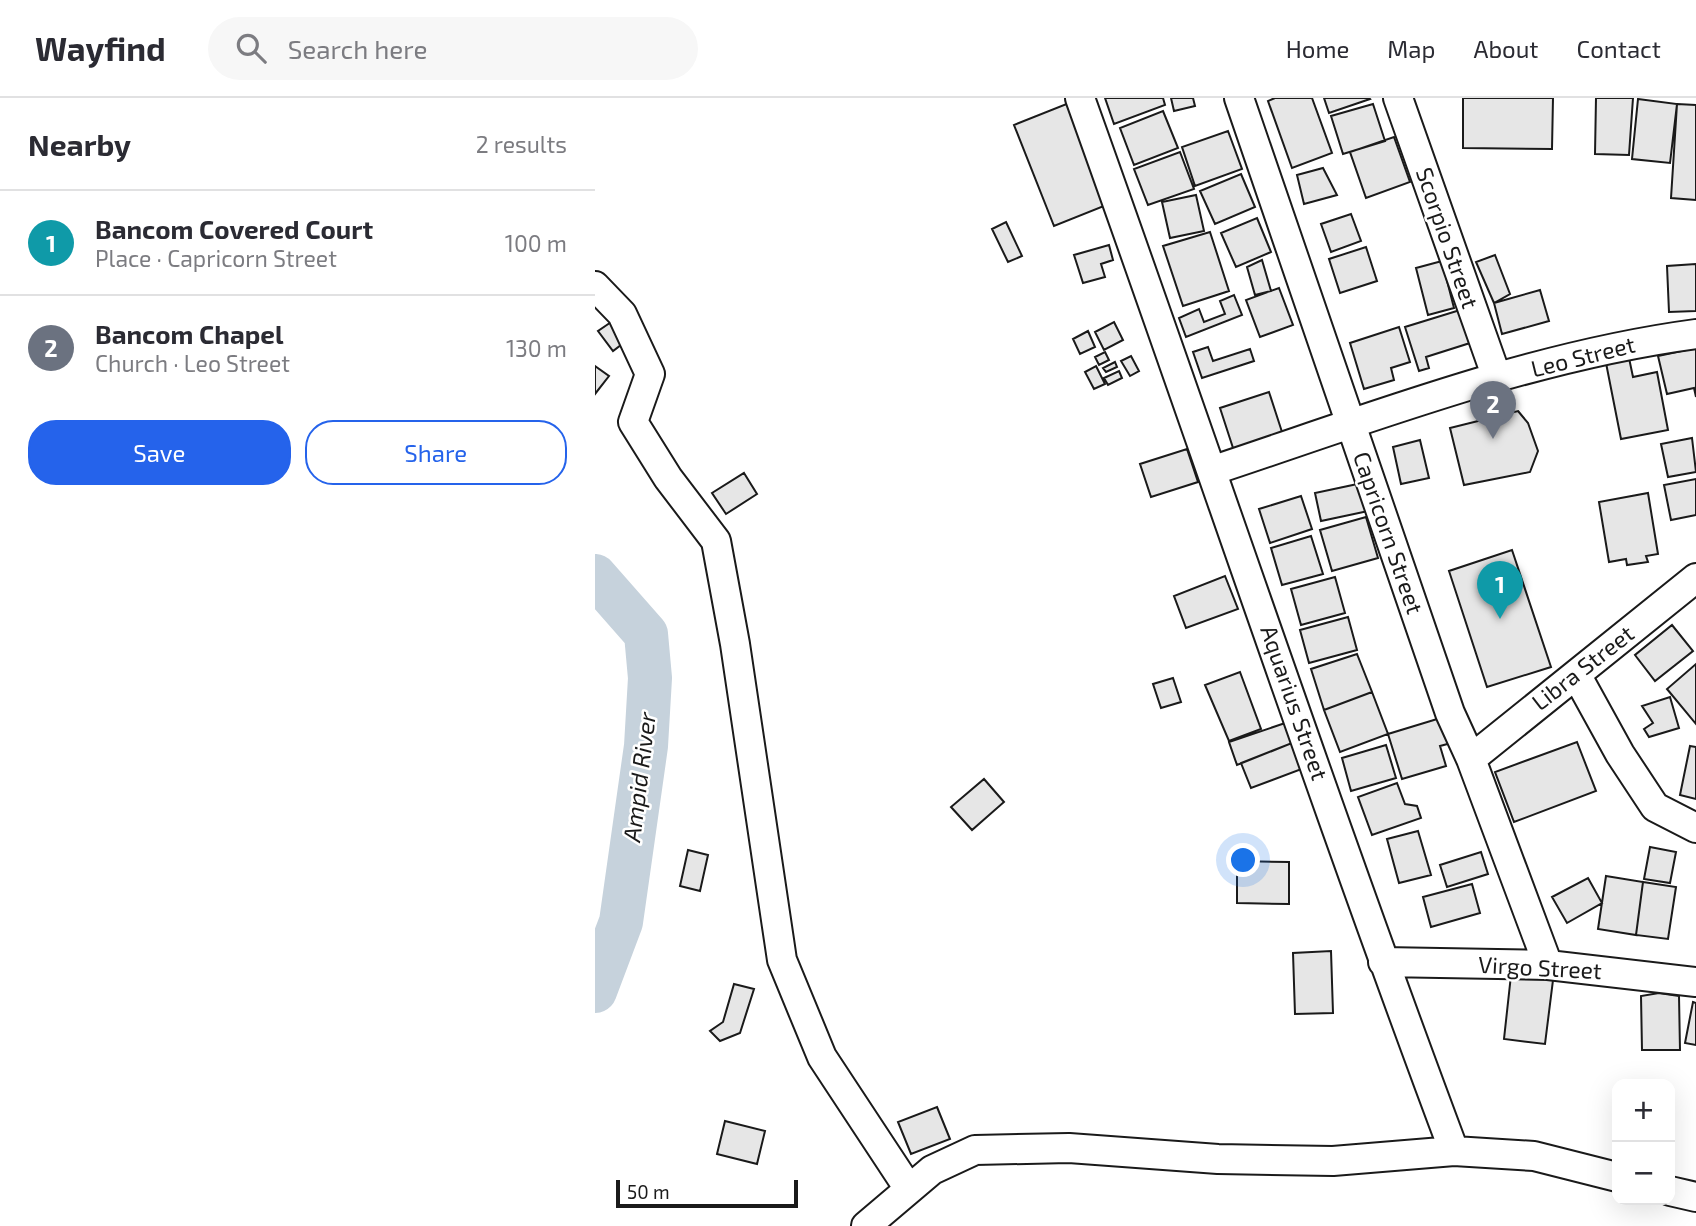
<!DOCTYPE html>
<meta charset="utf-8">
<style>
:root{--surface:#fff;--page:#f7f7f7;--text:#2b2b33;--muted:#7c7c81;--line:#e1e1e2;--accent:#2563eb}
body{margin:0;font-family:"Exo 2",sans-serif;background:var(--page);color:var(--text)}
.controls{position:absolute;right:21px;bottom:21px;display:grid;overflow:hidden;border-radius:14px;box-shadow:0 7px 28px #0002}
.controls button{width:63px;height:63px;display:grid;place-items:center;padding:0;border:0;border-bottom:2px solid var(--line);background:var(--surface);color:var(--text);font:35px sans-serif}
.scale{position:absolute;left:21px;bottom:18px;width:182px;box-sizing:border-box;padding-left:7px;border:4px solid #1a1a1a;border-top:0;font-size:19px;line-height:24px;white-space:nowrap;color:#1a1a1a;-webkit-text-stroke:5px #fff;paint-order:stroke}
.you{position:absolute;left:649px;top:763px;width:24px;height:24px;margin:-18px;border:5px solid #fff;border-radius:50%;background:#1a73e8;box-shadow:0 0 0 10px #1a73e833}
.badge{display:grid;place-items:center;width:46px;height:46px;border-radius:50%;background:var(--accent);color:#fff;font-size:23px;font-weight:700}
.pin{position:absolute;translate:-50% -58px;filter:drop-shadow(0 2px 4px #0008)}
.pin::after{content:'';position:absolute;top:37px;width:24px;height:21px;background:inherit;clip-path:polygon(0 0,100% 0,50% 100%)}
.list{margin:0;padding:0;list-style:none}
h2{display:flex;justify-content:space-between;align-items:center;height:91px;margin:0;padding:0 28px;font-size:30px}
h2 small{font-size:23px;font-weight:400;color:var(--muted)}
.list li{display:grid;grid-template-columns:46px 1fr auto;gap:21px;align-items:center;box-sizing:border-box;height:105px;padding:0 28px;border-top:2px solid var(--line)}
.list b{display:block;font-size:26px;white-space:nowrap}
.list p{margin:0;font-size:23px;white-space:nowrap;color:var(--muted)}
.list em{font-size:23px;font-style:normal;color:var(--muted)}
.actions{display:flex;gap:14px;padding:21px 28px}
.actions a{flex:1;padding:16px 0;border:2px solid var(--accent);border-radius:28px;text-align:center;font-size:24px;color:var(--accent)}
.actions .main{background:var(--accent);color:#fff}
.icon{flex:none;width:38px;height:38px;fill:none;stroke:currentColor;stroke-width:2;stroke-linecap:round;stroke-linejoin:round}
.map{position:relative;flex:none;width:1101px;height:1128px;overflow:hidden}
header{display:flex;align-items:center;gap:42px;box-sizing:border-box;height:98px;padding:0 35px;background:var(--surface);border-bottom:2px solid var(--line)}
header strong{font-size:33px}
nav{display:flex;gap:38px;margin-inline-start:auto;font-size:24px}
.search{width:490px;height:63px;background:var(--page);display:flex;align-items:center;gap:18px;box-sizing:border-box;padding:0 24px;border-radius:38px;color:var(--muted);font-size:26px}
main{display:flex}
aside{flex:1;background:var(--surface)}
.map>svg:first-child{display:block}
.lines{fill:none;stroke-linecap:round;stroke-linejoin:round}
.river{stroke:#c6d2dc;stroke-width:44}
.building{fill:#e6e6e6;stroke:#1a1a1a;stroke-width:2}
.minor-casing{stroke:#1a1a1a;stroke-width:32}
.minor{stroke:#fff;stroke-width:28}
.labels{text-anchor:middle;stroke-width:5;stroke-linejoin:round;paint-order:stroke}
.street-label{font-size:23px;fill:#1a1a1a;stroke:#fff}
.water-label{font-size:24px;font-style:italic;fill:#1a1a1a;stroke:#fff}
</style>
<header>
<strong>Wayfind</strong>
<div class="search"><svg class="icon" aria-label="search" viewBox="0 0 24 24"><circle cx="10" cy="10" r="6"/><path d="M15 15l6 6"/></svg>Search here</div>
<nav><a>Home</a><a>Map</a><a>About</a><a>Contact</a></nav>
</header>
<main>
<aside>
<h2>Nearby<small>2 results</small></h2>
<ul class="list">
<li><span class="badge" style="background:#0f9aa8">1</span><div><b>Bancom Covered Court</b><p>Place · Capricorn Street</p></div><em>100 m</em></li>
<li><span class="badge" style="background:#6b7280">2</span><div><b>Bancom Chapel</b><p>Church · Leo Street</p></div><em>130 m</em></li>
</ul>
<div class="actions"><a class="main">Save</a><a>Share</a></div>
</aside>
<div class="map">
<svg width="1101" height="1128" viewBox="0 0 1101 1128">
<rect width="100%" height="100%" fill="#fff"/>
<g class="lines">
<path class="river" d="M0,478L51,536L55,580L51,648L26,824L0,893"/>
</g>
<path class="building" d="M510,0H568L570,7L519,26Z
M576,0H598L600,8L579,13Z
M680,0H717L737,55L697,70L673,3Z
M729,0H774L775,1L734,15Z
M868,0H958L957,51L868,50Z
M1001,0H1038L1034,57L1000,56Z
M1043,1L1082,6L1075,65L1037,61Z
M474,5L514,106L459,128L419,27Z
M778,6L790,43L748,56L736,18Z
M1082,6L1101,7V102L1076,100Z
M568,13L583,50L539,67L525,30Z
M633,33L647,71L600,88L587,49Z
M799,39L815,84L771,100L755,54Z
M585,54L599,91L553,107L539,71Z
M728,70L742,97L709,106L702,77Z
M646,76L660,109L620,126L605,93Z
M601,97L609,133L575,140L567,104Z
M756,116L766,143L736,154L726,126Z
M662,120L676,154L641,169L626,135Z
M411,124L427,158L413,164L397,131Z
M615,134L634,193L588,208L568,148Z
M514,147L518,162L506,166L510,179L488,185L479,157Z
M771,149L782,183L745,195L734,161Z
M900,157L915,196L899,205L881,164Z
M667,162L676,193L660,197L652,169Z
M847,163L859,210L833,217L821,170Z
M1101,166V213L1074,214L1072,168Z
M684,190L698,227L665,239L651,202Z
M945,192L954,223L907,236L899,205Z
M639,197L647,217L591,239L584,220L604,211L609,224L630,216L625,203Z
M865,212L875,245L831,259L834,270L824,273L810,229Z
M25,218L39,237L18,253L3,233Z
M519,224L528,242L509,252L500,234Z
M804,229L815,264L796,270L799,282L769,291L755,245Z
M493,233L500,249L485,256L478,241Z
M613,249L618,263L655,251L659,263L607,280L598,254Z
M1101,250V299L1099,290L1072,296L1063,258Z
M510,254L514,262L504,267L500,259Z
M536,258L544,273L535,278L526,263Z
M1034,260L1038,279L1062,274L1073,332L1026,341L1011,265Z
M520,264L522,269L511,274L508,270Z
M0,268L14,278L0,296Z
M501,268L510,286L499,291L490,274Z
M524,273L527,280L513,287L509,280Z
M674,294L688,337L639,353L625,310Z
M923,313L933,325L943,353L935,374L869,387L855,330Z
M1097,340L1101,374L1073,379L1066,346Z
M825,342L834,380L806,386L798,349Z
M592,351L603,384L556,399L545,366Z
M149,375L162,396L131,416L117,395Z
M1101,381V417L1076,422L1069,387Z
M772,384L778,412L726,423L720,395Z
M1053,395L1063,456L1051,458L1053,464L1032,467L1031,461L1014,464L1004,404Z
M706,398L717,431L675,445L664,411Z
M771,419L783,460L737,473L725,432Z
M716,438L728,476L687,487L676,450Z
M917,452L956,569L892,589L854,473Z
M630,478L643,511L591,530L579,498Z
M740,479L750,515L706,527L696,491Z
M753,519L762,552L714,565L705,532Z
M1077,527L1098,553L1060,583L1040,557Z
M762,556L777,594L729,612L716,571Z
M1101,566V626L1072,591Z
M645,574L666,631L634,643L610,587Z
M578,580L586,604L566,610L558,586Z
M777,594L793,636L745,654L729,612Z
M1075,599L1084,630L1054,639L1049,631L1058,625L1047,608Z
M852,618L860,644L845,648L851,668L807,681L793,636Z
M696,623L702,643L642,667L634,644Z
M702,643L712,669L656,690L646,665Z
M982,644L1001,693L919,724L900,674Z
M791,647L801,680L756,693L747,660Z
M1095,648L1101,649V701L1085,697Z
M389,681L409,704L377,732L356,709Z
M802,685L810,706L822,708L826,720L777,737L763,699Z
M823,733L836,777L804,785L792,741Z
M1055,749L1081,754L1075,785L1049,781Z
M93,752L113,757L105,793L85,788Z
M886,754L893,776L852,789L845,767Z
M642,763L694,764V806L642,805Z
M1011,778L1048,784L1041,837L1003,831Z
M993,780L1007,805L972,825L957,799Z
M1048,784L1081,789L1073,841L1041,837Z
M877,786L885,815L836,829L828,799Z
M736,853L738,915L700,916L698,855Z
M916,877L958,882L950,946L909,941Z
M139,886L159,891L145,935L125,943L115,933L128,924Z
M1064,895L1084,898L1085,952H1047L1046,898Z
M1098,904L1101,905V947L1090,945Z
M342,1009L355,1041L316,1056L303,1024Z
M130,1023L170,1033L162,1066L122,1056Z"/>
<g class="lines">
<g class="minor-casing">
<path id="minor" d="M485,0C611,351 728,704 859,1053L939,1058L1022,1079
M644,0L855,615L876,661L953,867
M803,0L902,280
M0,188L27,216L55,276L38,324L73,380L121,443L140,546L187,862L227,959L314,1091
M619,372C776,320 936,258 1101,236
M982,578L1025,656L1060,709L1101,730
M876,661L1101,480
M788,864L953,867L1101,884
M1075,1093L1101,1099
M271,1128L337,1072L380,1052L474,1050L623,1061L738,1063L859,1053"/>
</g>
<use href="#minor" class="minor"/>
</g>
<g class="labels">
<g class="street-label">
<text transform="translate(852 140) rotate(71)" y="8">Scorpio Street</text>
<text transform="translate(988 259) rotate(-14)" y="8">Leo Street</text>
<text transform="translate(793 435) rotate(71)" y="8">Capricorn Street</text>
<text transform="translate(988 570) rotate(-38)" y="8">Libra Street</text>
<text transform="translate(699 605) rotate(71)" y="8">Aquarius Street</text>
<text transform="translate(945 870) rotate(3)" y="8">Virgo Street</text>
</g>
<g class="water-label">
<text transform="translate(45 679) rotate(-83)" y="8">Ampid River</text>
</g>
</g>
</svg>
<div class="controls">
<button>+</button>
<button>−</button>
</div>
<div class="scale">50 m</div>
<div class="you"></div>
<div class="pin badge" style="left:905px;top:521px;background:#0f9aa8">1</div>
<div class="pin badge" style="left:898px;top:341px;background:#6b7280">2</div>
</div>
</main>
